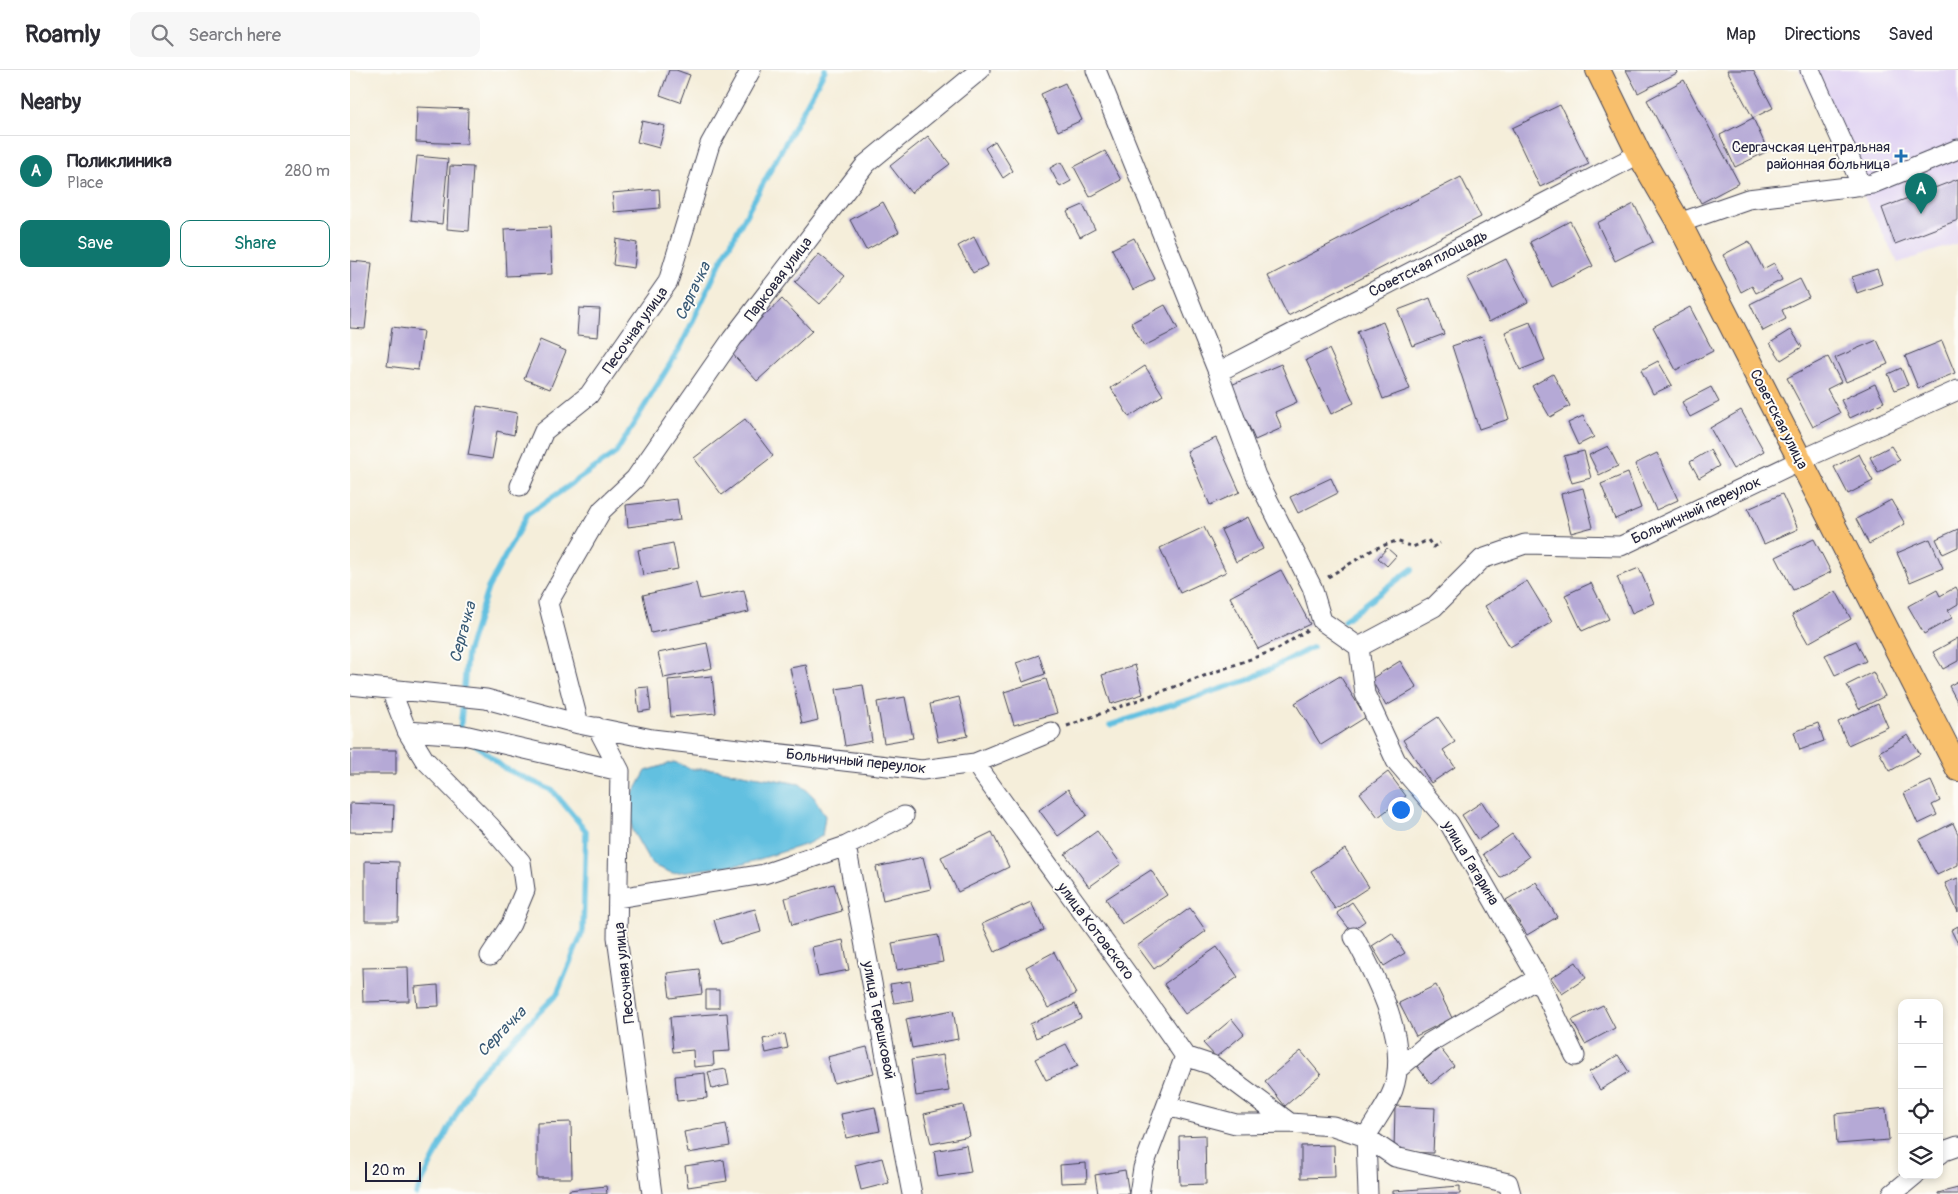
<!DOCTYPE html>
<meta charset="utf-8">
<style>
:root{--surface:#fff;--page:#f7f7f7;--text:#2b2b33;--muted:#7c7c81;--line:#e1e1e2;--accent:#0f766e}
body{margin:0;font-family:Pangolin,sans-serif;background:var(--page);color:var(--text)}
.controls{position:absolute;right:15px;bottom:15px;display:grid;overflow:hidden;border-radius:10px;box-shadow:0 2px 8px #0003}
.controls button{width:45px;height:45px;display:grid;place-items:center;padding:0;border:0;border-bottom:1px solid var(--line);background:var(--surface);color:var(--text);font:25px sans-serif}
.scale{position:absolute;left:15px;bottom:12px;width:56px;box-sizing:border-box;padding-left:5px;border:2px solid #22223b;border-top:0;font-size:14px;line-height:18px;white-space:nowrap;color:#22223b;-webkit-text-stroke:4px #fdfcf7;paint-order:stroke}
.you{position:absolute;left:1050px;top:739px;width:18px;height:18px;margin:-12px;border:4px solid #fff;border-radius:50%;background:#1a73e8;box-shadow:0 0 0 8px #1a73e833}
.badge{display:grid;place-items:center;width:32px;height:32px;border-radius:50%;background:var(--accent);color:#fff;font-size:16px;font-weight:700}
.pin{position:absolute;translate:-50% -41px;filter:drop-shadow(0 1px 2px #0008)}
.pin::after{content:'';position:absolute;top:26px;width:18px;height:15px;background:inherit;clip-path:polygon(0 0,100% 0,50% 100%)}
.list{margin:0;padding:0;list-style:none}
h2{display:flex;justify-content:space-between;align-items:center;height:65px;margin:0;padding:0 20px;font-size:21px}
h2 small{font-size:16px;font-weight:400;color:var(--muted)}
.list li{display:grid;grid-template-columns:32px 1fr auto;gap:15px;align-items:center;box-sizing:border-box;height:70px;padding:0 20px;border-top:1px solid var(--line)}
.list b{display:block;font-size:19px;white-space:nowrap}
.list p{margin:0;font-size:16px;white-space:nowrap;color:var(--muted)}
.list em{font-size:16px;font-style:normal;color:var(--muted)}
.actions{display:flex;gap:10px;padding:15px 20px}
.actions a{flex:1;padding:11px 0;border:1px solid var(--accent);border-radius:10px;text-align:center;font-size:18px;color:var(--accent)}
.actions .main{background:var(--accent);color:#fff}
.icon{flex:none;width:28px;height:28px;fill:none;stroke:currentColor;stroke-width:2;stroke-linecap:round;stroke-linejoin:round}
.map{position:relative;flex:none;width:1608px;height:1124px;overflow:hidden}
header{display:flex;align-items:center;gap:30px;box-sizing:border-box;height:70px;padding:0 25px;background:var(--surface);border-bottom:1px solid var(--line)}
header strong{font-size:24px}
nav{display:flex;gap:28px;margin-inline-start:auto;font-size:18px}
.search{width:350px;height:45px;background:var(--page);display:flex;align-items:center;gap:12px;box-sizing:border-box;padding:0 18px;border-radius:10px;color:var(--muted);font-size:19px}
main{display:flex}
aside{flex:1;background:var(--surface)}
.map>svg:first-child{display:block}
.built{fill:#e1d4f3}
.water{fill:#62c0e0;stroke:#42718e}
.lines{fill:none;stroke-linecap:round;stroke-linejoin:round}
.stream{stroke:#62c0e0;stroke-width:5.5}
.building{fill:#b5a9d6}
.minor-casing{stroke:#424153;stroke-width:21}
.major-casing{stroke:#424153;stroke-width:26}
.path{stroke:#424153;stroke-width:3;stroke-dasharray:4 4;stroke-linecap:butt}
.minor{stroke:#fff;stroke-width:19}
.major{stroke:#f8bf6c;stroke-width:24}
.poi-dot{fill:#1f6fb2;stroke:#fdfcf7;stroke-width:2}
.labels{text-anchor:middle;stroke-width:4;stroke-linejoin:round;paint-order:stroke}
.poi-label{font-size:15px;fill:#22223b;stroke:#fdfcf7;text-anchor:end}
.street-label{font-size:15px;fill:#22223b;stroke:#fdfcf7}
.water-label{font-size:16px;font-style:italic;fill:#385975;stroke:#fdfcf7}
</style>
<header>
<strong>Roamly</strong>
<div class="search"><svg class="icon" aria-label="search" viewBox="0 0 24 24"><circle cx="10" cy="10" r="6"/><path d="M15 15l6 6"/></svg>Search here</div>
<nav><a>Map</a><a>Directions</a><a>Saved</a></nav>
</header>
<main>
<aside>
<h2>Nearby<small></small></h2>
<ul class="list">
<li><span class="badge">A</span><div><b>Поликлиника</b><p>Place</p></div><em>280 m</em></li>
</ul>
<div class="actions"><a class="main">Save</a><a>Share</a></div>
</aside>
<div class="map">
<svg width="1608" height="1124" viewBox="0 0 1608 1124">
<rect width="100%" height="100%" fill="#fdfcf7"/>
<filter id="ink" filterUnits="userSpaceOnUse"><feTurbulence type="fractalNoise" baseFrequency=".02" numOctaves="2"/><feDisplacementMap in="SourceGraphic" scale="10" xChannelSelector="R" yChannelSelector="G"/><feConvolveMatrix kernelMatrix="1 2 1 2 8 2 1 2 1" color-interpolation-filters="sRGB"/></filter>
<filter id="wash" filterUnits="userSpaceOnUse"><feTurbulence type="fractalNoise" baseFrequency=".0096" numOctaves="4" result="noise"/><feDisplacementMap in="SourceGraphic" scale="20" xChannelSelector="R" yChannelSelector="G"/><feGaussianBlur stdDeviation="1.12" result="paint"/><feColorMatrix in="noise" values="0 0 0 0 0 0 0 0 0 0 0 0 0 0 0 0 0 1.4 0 .05"/><feComposite in="paint" operator="in"/></filter>
<g filter="url(#wash)">
<rect width="100%" height="100%" fill="#f5eeda"/>
<path class="built" d="M1449,0H1608V173L1548,193Z"/>
<path class="water" d="M324,692L342,699H364L450,714L464,727L475,746L472,766L457,774L394,794L322,803L302,795L282,760L281,728L296,701Z"/>
<g class="lines">
<path class="stream" d="M994,550L1062,499
M760,655L898,610L963,577
M110,662L117,583L138,518L177,445L266,383L331,276L372,189L475,0
M66,1124L124,1009L207,924L233,861L236,761L203,721L154,698L125,674"/>
</g>
<g id="blocks">
<path class="building" d="M319,0H326L340,5L330,32L310,25Z
M1276,0H1326L1327,3L1288,23Z
M1377,0H1403L1423,38L1403,48Z
M1334,10L1389,113L1351,133L1297,30Z
M715,13L732,50L708,61L691,24Z
M1210,35L1239,94L1190,117L1162,58Z
M67,37L118,39L117,74L66,72Z
M1403,48L1418,81L1385,97L1370,65Z
M292,51L315,56L309,78L287,72Z
M578,66L600,94L561,123L540,96Z
M645,71L663,101L653,108L635,78Z
M755,81L771,110L740,127L724,97Z
M67,86L98,89L92,154L61,150Z
M711,92L721,111L710,117L700,98Z
M100,96L123,97L119,161L97,159Z
M1111,107L1131,147L938,246L918,206Z
M1608,109V150L1545,174L1532,138Z
M309,119L310,138L264,142L262,123Z
M533,132L549,162L516,180L500,150Z
M1284,134L1303,172L1265,191L1247,153Z
M733,135L745,159L730,167L717,142Z
M1220,151L1243,196L1202,217L1180,172Z
M200,157L202,204L156,206L154,159Z
M624,167L638,195L623,203L608,176Z
M784,168L805,209L783,220L762,179Z
M266,169L287,173L284,198L263,195Z
M1399,171L1413,199L1424,193L1432,210L1406,223L1402,216L1391,222L1373,185Z
M469,184L495,206L470,234L445,212Z
M1156,189L1178,232L1139,252L1117,208Z
M0,191L22,193L15,259L0,258Z
M1527,199L1532,214L1507,223L1502,207Z
M1450,209L1459,227L1432,240L1436,249L1413,261L1400,234Z
M1080,228L1094,264L1062,276L1048,240Z
M432,229L462,261L407,311L378,279Z
M815,235L828,259L794,276L781,253Z
M1340,237L1363,281L1326,300L1303,257Z
M229,238L250,239L248,267L227,265Z
M1033,252L1060,319L1033,329L1007,262Z
M1180,252L1195,290L1170,300L1155,262Z
M42,257L73,261L68,300L37,296Z
M1441,260L1452,277L1431,290L1420,273Z
M1132,266L1159,349L1129,359L1102,276Z
M190,270L216,281L200,319L174,309Z
M1527,270L1538,294L1496,312L1485,288Z
M1592,271L1605,303L1568,318L1555,286Z
M979,279L1004,333L981,344L956,290Z
M1478,287L1491,312L1477,319L1490,343L1463,357L1437,308Z
M1308,291L1322,315L1303,324L1291,300Z
M931,294L947,332L925,342L932,358L905,370L881,315Z
M795,296L813,325L779,347L761,318Z
M1551,298L1558,315L1545,320L1538,304Z
M1203,304L1220,336L1200,347L1182,316Z
M1525,314L1534,332L1500,348L1491,330Z
M1361,317L1369,332L1340,347L1332,332Z
M127,336L167,343L164,365L147,361L142,389L118,385Z
M1391,340L1414,381L1383,399L1360,358Z
M1233,346L1244,367L1228,375L1218,353Z
M395,349L423,386L372,425L344,388Z
M866,368L890,422L860,435L837,381Z
M1258,376L1268,396L1249,405L1239,385Z
M1541,376L1550,390L1528,402L1520,387Z
M1360,380L1369,396L1349,408L1340,392Z
M1234,381L1241,408L1222,413L1214,386Z
M1307,383L1328,430L1306,440L1285,394Z
M1509,384L1523,411L1498,424L1484,397Z
M1278,403L1291,438L1265,449L1251,414Z
M981,408L988,423L948,443L940,427Z
M1233,418L1243,457L1221,463L1211,424Z
M1432,424L1448,459L1414,474L1398,439Z
M327,429L330,450L278,457L276,435Z
M1541,430L1555,454L1519,474L1506,449Z
M898,447L913,479L886,492L871,460Z
M854,457L876,502L830,523L810,478Z
M1608,459V477L1593,484L1586,469Z
M1464,469L1481,502L1443,520L1426,487Z
M1580,469L1593,498L1560,512L1547,483Z
M323,473L328,499L293,505L288,480Z
M1037,478L1046,486L1037,496L1028,488Z
M1289,498L1304,533L1282,543L1267,507Z
M931,500L960,554L908,579L880,527Z
M1177,511L1202,552L1160,577L1135,536Z
M346,513L350,529L394,520L399,542L301,563L293,525Z
M1241,513L1259,549L1232,561L1215,525Z
M1606,517L1608,521V534L1598,540L1602,548L1574,564L1558,536L1587,520L1590,526Z
M1486,521L1501,549L1458,573L1442,545Z
M1608,568V591L1593,599L1583,582Z
M1506,571L1516,591L1485,605L1475,585Z
M357,573L362,598L314,608L308,583Z
M689,585L695,604L673,612L666,593Z
M1050,591L1067,618L1036,636L1021,609Z
M456,595L468,650L452,654L440,598Z
M785,595L793,624L761,634L752,605Z
M1523,602L1535,626L1509,639L1497,615Z
M362,606L366,643L321,647L318,610Z
M990,606L1016,647L971,675L945,633Z
M696,609L707,643L664,655L654,622Z
M1608,611V633L1599,616Z
M513,615L522,671L495,676L486,619Z
M298,617L301,640L289,642L286,618Z
M555,627L563,668L534,673L527,632Z
M609,627L618,666L588,672L580,634Z
M1528,634L1538,657L1498,675L1488,652Z
M1088,647L1105,672L1093,680L1105,697L1081,713L1053,670Z
M1468,653L1474,671L1450,680L1444,662Z
M1558,665L1570,684L1540,701L1529,682Z
M0,680H46V704H0Z
M1038,702L1056,726L1028,747L1010,723Z
M1581,711L1590,731L1582,735L1587,745L1568,754L1554,723Z
M718,719L737,745L708,766L689,740Z
M1132,732L1148,757L1128,770L1112,745Z
M0,733L44,735L43,763L0,762Z
M1603,753L1608,764V795L1587,805L1569,770Z
M747,761L771,794L739,817L715,784Z
M642,762L659,797L608,822L591,787Z
M1162,764L1179,787L1150,808L1133,784Z
M995,779L1019,817L985,839L961,801Z
M573,787L581,819L533,830L526,797Z
M15,791L49,792L48,851H15Z
M801,800L817,825L772,854L756,829Z
M1608,808V842L1595,813Z
M1186,812L1207,847L1177,865L1156,830Z
M484,814L492,841L442,855L435,828Z
M681,832L694,860L645,882L632,854Z
M1002,832L1015,851L1001,861L987,843Z
M840,838L856,861L804,899L787,876Z
M405,839L411,862L371,874L364,850Z
M1608,856V874L1601,860Z
M1042,863L1055,883L1034,896L1022,876Z
M588,865L593,892L547,900L542,873Z
M493,870L499,900L468,906L462,877Z
M867,877L888,907L835,944L814,914Z
M704,882L726,924L698,938L676,897Z
M1226,892L1236,908L1212,924L1201,908Z
M58,897L59,931L13,932L12,898Z
M349,899L352,924L320,928L317,903Z
M560,911L563,930L544,933L540,914Z
M88,915L89,936L67,937L65,917Z
M1086,915L1102,948L1066,966L1049,933Z
M356,920H369V938H356Z
M725,934L731,948L686,968L680,954Z
M1253,935L1265,958L1235,974L1222,950Z
M603,940L608,969L562,978L556,949Z
M377,943L380,981L363,982L364,995L344,997L343,980L323,982L320,947Z
M882,949L894,964L866,987L853,973Z
M435,964L438,978L416,983L413,969Z
M716,974L728,996L696,1010L685,989Z
M517,977L524,1003L484,1013L477,987Z
M1090,978L1104,996L1081,1014L1067,996Z
M951,981L971,1005L935,1036L915,1011Z
M593,985L599,1021L566,1026L561,990Z
M1268,985L1279,1002L1250,1020L1239,1002Z
M376,999L379,1015L362,1019L358,1002Z
M355,1003L357,1028L327,1031L325,1006Z
M613,1035L620,1066L581,1074L574,1044Z
M1045,1036L1085,1038L1083,1083L1044,1082Z
M525,1037L530,1061L496,1068L491,1044Z
M1536,1039L1539,1070L1487,1074L1485,1044Z
M221,1052L222,1108H187V1053Z
M376,1054L380,1076L338,1083L334,1062Z
M855,1065L856,1114L830,1115L829,1066Z
M616,1075L621,1102L588,1107L584,1081Z
M984,1075L985,1107L951,1108V1076Z
M532,1088L539,1113L511,1120L505,1095Z
M374,1090L377,1111L338,1117L335,1096Z
M736,1093L737,1112L711,1113L710,1095Z
M775,1100L779,1124H748L745,1105Z
M256,1116L257,1124H219V1120Z
M1110,1116V1124H1043V1121Z
M1608,1118V1124H1588V1123Z"/>
</g>
</g>
<g filter="url(#ink)">
<use href="#blocks" fill-opacity="0" stroke="#424153" stroke-width="1"/>
<g class="lines">
<g class="minor-casing">
<path id="minor" d="M746,0L868,302
M1460,0L1512,116
M1329,153L1398,129L1522,114L1608,79
M170,416L194,361L239,325L318,212L360,74L401,0
M1009,577L972,551L962,517L906,406L868,302L1289,84
M1009,577L1084,537L1132,489L1175,474L1271,476L1451,390L1608,320
M1009,577L1015,624L1046,691L1099,753L1188,908L1225,986
M0,615L136,629L229,654L302,669L572,700L625,693L701,662
M41,620L57,661L74,689L140,756L171,792L175,820L161,854L140,886
M229,654L198,533L252,440L285,409L382,269L516,94L630,0
M247,657L270,701L267,867L302,1124
M57,661L114,665L270,701
M625,693C694,791 767,887 835,986L793,1098L789,1124
M496,776L562,1124
M268,828L414,804L496,776L554,746
M1004,867C1027,909 1060,971 1043,1020C1037,1036 1024,1052 1016,1067
M835,986L862,995L940,1053
M1048,999L1079,973L1188,908
M817,1036L886,1054L940,1053L983,1056L1016,1067L1045,1087L1158,1113L1161,1124
M1016,1067L1018,1124
M1589,1085L1594,1081L1608,1076
M1542,1124L1565,1105"/>
</g>
<g class="major-casing">
<path id="major" d="M1248,0L1289,84L1329,153L1608,699"/>
</g>
<path class="path" d="M978,507L1024,479L1046,471L1063,477L1078,470L1083,477L1090,473
M717,656L928,579L957,560"/>
<use href="#minor" class="minor"/>
<use href="#major" class="major"/>
</g>
</g>
<path class="poi-dot" d="M1548.5 78.5h5v5h5v5h-5v5h-5v-5h-5v-5h5z"/>
<g class="labels">
<g class="poi-label">
<text x="1540" y="82">Сергачская центральная<tspan x="1540" dy="17">районная больница</tspan></text>
</g>
<g class="street-label">
<text transform="translate(1078 193) rotate(-27)" y="5">Советская площадь</text>
<text transform="translate(428 209) rotate(-53)" y="5">Парковая улица</text>
<text transform="translate(285 260) rotate(-55)" y="5">Песочная улица</text>
<text transform="translate(1429 349) rotate(63)" y="5">Советская улица</text>
<text transform="translate(1346 440) rotate(-25)" y="5">Больничный переулок</text>
<text transform="translate(506 691) rotate(6)" y="5">Больничный переулок</text>
<text transform="translate(1121 793) rotate(59)" y="5">улица Гагарина</text>
<text transform="translate(746 861) rotate(53)" y="5">улица Котовского</text>
<text transform="translate(274 903) rotate(-96)" y="5">Песочная улица</text>
<text transform="translate(529 950) rotate(79)" y="5">улица Терешковой</text>
</g>
<g class="water-label">
<text transform="translate(342 221) rotate(-65)" y="6">Сергачка</text>
<text transform="translate(112 562) rotate(-75)" y="6">Сергачка</text>
<text transform="translate(151 961) rotate(-46)" y="6">Сергачка</text>
</g>
</g>
</svg>
<div class="controls">
<button>+</button>
<button>−</button>
<button><svg class="icon" aria-label="locate" viewBox="0 0 24 24"><circle cx="12" cy="12" r="6"/><path d="M12 2v4M12 18v4M2 12h4M18 12h4"/></svg></button>
<button><svg class="icon" aria-label="layers" viewBox="0 0 24 24"><path d="M12 4l9 5-9 5-9-5zM3 14l9 5 9-5"/></svg></button>
</div>
<div class="scale">20 m</div>
<div class="you"></div>
<div class="pin badge" style="left:1571px;top:144px">A</div>
</div>
</main>
